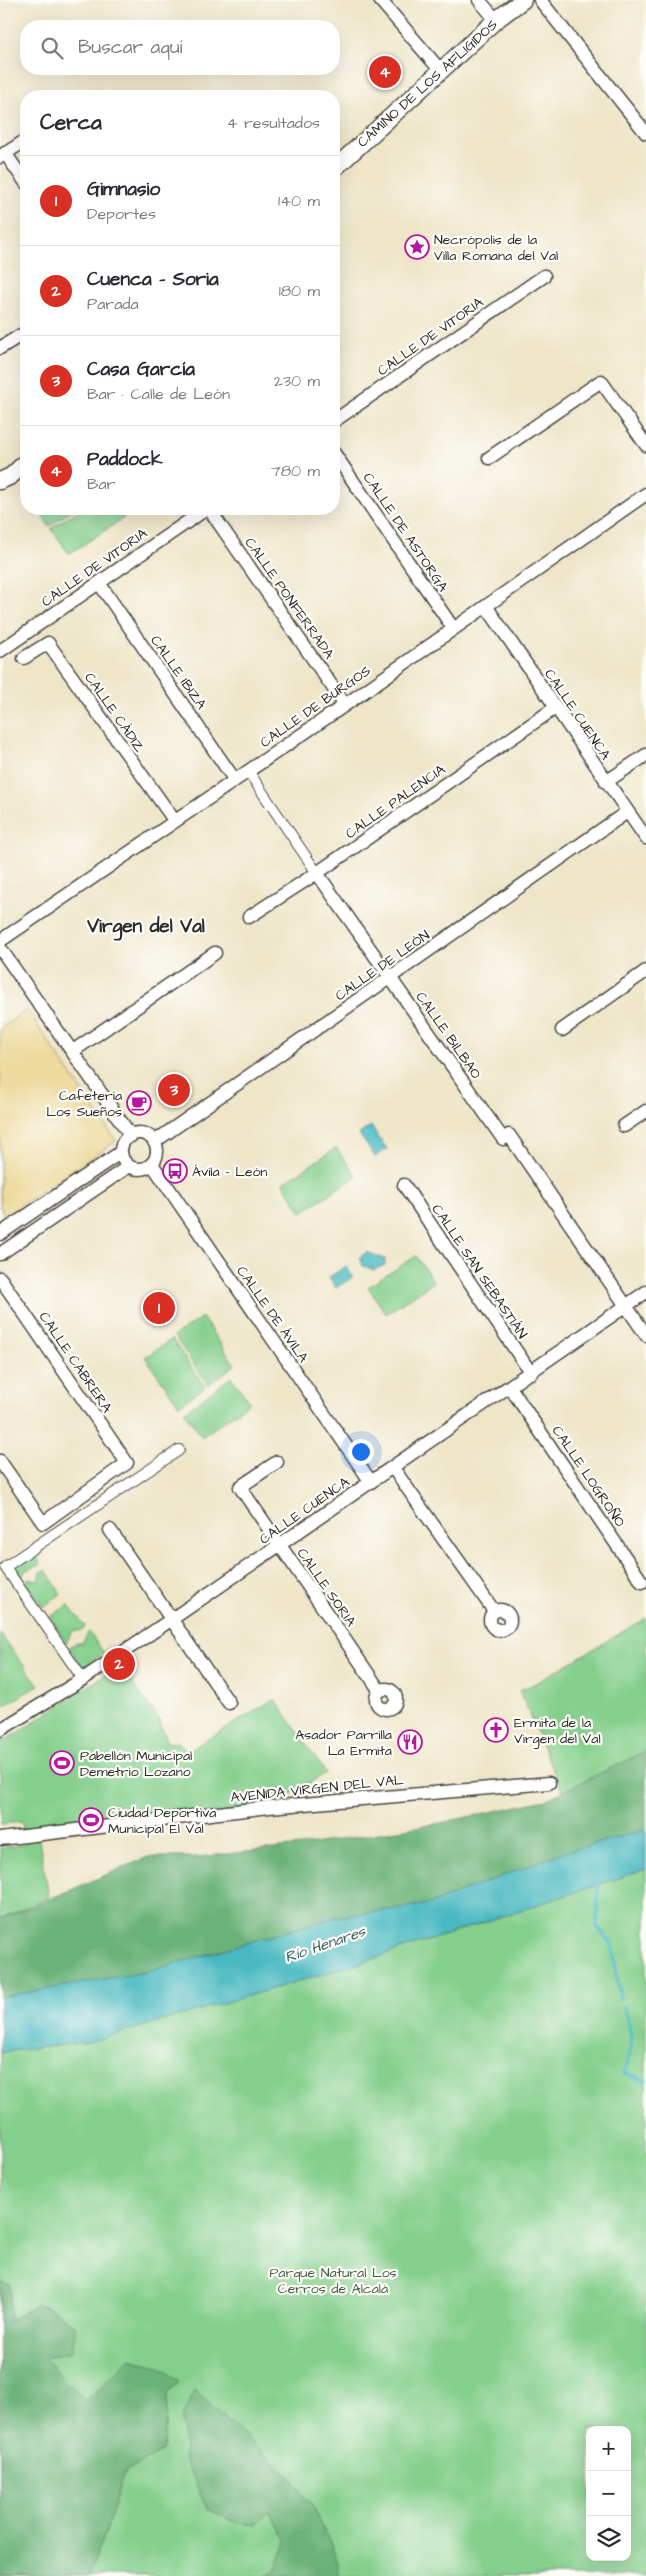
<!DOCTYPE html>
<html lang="es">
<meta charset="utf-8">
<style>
:root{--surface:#fff;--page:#f7f7f7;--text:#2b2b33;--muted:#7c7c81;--line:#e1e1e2;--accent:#d93025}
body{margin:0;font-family:"Architects Daughter",sans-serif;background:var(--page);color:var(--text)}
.controls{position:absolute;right:15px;bottom:15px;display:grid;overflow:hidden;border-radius:10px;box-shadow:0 5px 20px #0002}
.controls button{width:45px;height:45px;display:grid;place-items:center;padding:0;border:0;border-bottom:1px solid var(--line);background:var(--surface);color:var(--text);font:25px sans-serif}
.you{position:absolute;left:360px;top:1451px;width:18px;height:18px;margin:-12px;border:4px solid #fff;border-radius:50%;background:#1a73e8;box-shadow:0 0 0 8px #1a73e833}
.badge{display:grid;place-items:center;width:32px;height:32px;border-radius:50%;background:var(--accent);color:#fff;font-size:16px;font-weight:700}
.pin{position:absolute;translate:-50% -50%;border:2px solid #fff;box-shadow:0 1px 5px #0006}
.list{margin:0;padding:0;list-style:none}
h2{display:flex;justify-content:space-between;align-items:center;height:65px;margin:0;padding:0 20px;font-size:21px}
h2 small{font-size:16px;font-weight:400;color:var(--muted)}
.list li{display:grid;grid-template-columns:32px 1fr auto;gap:15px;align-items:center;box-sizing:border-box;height:90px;padding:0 20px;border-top:1px solid var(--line)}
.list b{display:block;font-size:19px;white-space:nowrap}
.list p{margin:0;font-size:16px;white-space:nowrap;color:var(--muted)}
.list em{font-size:16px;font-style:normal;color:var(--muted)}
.icon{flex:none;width:28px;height:28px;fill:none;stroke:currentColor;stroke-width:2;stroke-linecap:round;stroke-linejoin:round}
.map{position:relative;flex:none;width:646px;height:2576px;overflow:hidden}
.search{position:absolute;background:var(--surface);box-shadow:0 5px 20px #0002;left:20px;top:20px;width:320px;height:55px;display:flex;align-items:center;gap:12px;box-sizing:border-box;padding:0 18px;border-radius:20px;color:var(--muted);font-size:19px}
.panel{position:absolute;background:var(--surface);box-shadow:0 5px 20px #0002;left:20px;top:90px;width:320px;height:425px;border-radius:20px}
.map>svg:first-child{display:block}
.green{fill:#84cf8c;stroke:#587d5c;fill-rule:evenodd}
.forest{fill:#6bb278;stroke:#4b6e52}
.sand{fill:#eeda9e;stroke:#8c8264}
.water{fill:#4ab9c1;stroke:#3a7276}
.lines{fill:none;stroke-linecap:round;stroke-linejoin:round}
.stream{stroke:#4ab9c1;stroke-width:4}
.pedestrian-casing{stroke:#484743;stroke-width:12}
.minor-casing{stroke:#484743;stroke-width:15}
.tertiary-casing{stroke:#484743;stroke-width:19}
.pedestrian{stroke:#fff;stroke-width:10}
.minor{stroke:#fff;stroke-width:12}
.tertiary{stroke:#fff;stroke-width:16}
.labels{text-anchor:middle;stroke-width:4.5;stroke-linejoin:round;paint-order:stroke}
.street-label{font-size:14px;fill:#2b2b2b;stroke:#fdfcf7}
.poi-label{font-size:14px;fill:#2b2b2b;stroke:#fdfcf7;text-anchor:start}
.park-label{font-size:14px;fill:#465c48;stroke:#fdfcf7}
.water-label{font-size:15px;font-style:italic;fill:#365d60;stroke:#fdfcf7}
.district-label{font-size:19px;font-weight:bold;fill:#2b2b2b;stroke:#fdfcf7}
</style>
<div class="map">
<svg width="646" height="2576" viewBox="0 0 646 2576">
<rect width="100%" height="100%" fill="#fdfcf7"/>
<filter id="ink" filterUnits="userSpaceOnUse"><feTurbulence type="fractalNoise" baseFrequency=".02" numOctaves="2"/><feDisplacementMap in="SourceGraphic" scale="10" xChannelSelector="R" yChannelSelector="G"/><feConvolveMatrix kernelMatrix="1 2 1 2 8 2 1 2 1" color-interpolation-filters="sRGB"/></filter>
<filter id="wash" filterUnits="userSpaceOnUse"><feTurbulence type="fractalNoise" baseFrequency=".0096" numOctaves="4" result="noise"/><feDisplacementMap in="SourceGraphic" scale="20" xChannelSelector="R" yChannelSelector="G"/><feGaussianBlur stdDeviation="1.12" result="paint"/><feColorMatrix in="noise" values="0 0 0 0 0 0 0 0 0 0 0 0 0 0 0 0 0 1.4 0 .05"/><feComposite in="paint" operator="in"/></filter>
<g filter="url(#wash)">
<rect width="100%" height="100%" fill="#efe6c9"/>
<path class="green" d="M38,509H74L49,526Z
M81,509H118L124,518L69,554L51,528Z
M336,1148L357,1176L302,1212L283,1183Z
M416,1256L434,1282L386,1314L368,1287Z
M202,1317L235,1365L208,1385L174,1336Z
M172,1339L205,1387L179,1405L145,1357Z
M231,1377L250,1402L202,1437L184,1412Z
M33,1550L41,1564L26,1570L21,1578L12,1564Z
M46,1570L61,1594L43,1607L25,1582L28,1579L39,1581L41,1572Z
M68,1605L85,1626L83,1630L72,1632L66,1643L50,1617Z
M646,1618V1751L562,1792L519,1690L532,1685Z
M89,1632L104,1653L83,1668L69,1647L76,1643H82Z
M0,1634L39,1685L4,1706L0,1696Z
M120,1665L159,1720L168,1743L179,1742L186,1752L275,1699L326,1773L269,1807L38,1835L49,1897L0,1920V1848L26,1844L22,1822L0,1824V1742L13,1736Z
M646,1869V2576H0V2052L89,2042L357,1964ZM590,2430H627V2557H590Z"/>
<path class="forest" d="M646,1751V1830L564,1852L430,1904L336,1917L146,1972L0,1997V1920L148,1857H198L301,1846L440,1823L545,1800Z
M0,2282L11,2284L10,2321L37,2304L53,2309L76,2326L72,2352L44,2358L85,2401L129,2359L159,2366L179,2381L168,2394L163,2451L126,2470L106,2532L88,2576H0Z
M194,2390L288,2475L311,2503L328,2537L338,2563V2576H266L275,2571L286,2541L270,2510L256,2525L237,2523L207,2509L184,2459L182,2419Z"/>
<path class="sand" d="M27,1010L116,1141L5,1216L0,1207V1029Z"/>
<path class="water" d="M371,1126L387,1149L375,1157L359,1134Z
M367,1252L385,1259V1265L374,1270L363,1266L360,1257Z
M346,1266L353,1277L336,1288L329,1277Z
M646,1830V1869L357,1964L89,2042L0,2052V1997L146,1972L336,1917L430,1904L564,1852Z"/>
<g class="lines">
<path class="stream" d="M598,1882L597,1927L612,1944L620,1998
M623,2007C634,2035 633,2045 624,2073L646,2080"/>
</g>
</g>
<g filter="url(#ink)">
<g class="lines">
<g class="pedestrian-casing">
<path id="pedestrian" d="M248,771L317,873
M83,1679L5,1567L179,1450"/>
</g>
<g class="minor-casing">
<path id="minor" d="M380,0L441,71
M479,0L496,20
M540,0L646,133
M5,153L26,183
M0,157L26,140
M0,348L21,335
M334,421L544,276
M334,453L453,628
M489,458L601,381L646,445
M209,509L345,705
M99,583L234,779
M486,606L646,838
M0,651L206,509
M24,658L48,643L174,820
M606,782L646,755
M317,873L503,1139L509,1135L646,1335
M249,917L317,873L555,708
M0,941L345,705L646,494
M0,948L131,1136
M562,1030L646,971
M73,1051L215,953
M624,1126L646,1111
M121 1151a18 18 0 1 1 36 0a18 18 0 1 1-36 0Z
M154,1142L627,812
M152,1164L371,1482
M404,1185L531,1373
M0,1234L121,1152
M0,1254L129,1166
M510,1387L642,1582
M0,1461L43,1523L127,1463L0,1278
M277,1462L240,1487L380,1691
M393,1468L494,1611
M110,1530L229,1703
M490 1620a10 10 0 1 1 20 0a10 10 0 1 1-20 0Z
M376 1699a10 10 0 1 1 20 0a10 10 0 1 1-20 0Z
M0,1730L83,1679L172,1619L646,1292
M0,1839L269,1807L549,1783"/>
</g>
<g class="tertiary-casing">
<path id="tertiary" d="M334,169L496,20L523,0
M0,481L11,476L26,462"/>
</g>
<use href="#pedestrian" class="pedestrian"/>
<use href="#minor" class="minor"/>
<use href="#tertiary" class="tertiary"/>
</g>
</g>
<defs>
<g id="sight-ring" transform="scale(1.25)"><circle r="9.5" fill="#fdfcf7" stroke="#b5179e" stroke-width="1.5"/><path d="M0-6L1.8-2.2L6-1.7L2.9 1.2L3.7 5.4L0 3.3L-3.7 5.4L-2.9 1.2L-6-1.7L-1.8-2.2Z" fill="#b5179e"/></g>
<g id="cafe-ring" transform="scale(1.25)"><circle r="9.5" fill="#fdfcf7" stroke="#b5179e" stroke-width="1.5"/><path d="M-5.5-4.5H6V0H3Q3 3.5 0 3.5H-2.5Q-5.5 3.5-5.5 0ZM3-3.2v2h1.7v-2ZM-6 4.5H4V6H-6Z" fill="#b5179e"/></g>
<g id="bus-ring" transform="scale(1.25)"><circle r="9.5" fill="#fdfcf7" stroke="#b5179e" stroke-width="1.5"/><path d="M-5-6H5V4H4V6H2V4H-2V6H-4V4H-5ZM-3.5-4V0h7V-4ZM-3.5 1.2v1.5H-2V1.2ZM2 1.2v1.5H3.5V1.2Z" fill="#b5179e"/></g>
<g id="church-ring" transform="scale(1.25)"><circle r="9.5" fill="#fdfcf7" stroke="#b5179e" stroke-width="1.5"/><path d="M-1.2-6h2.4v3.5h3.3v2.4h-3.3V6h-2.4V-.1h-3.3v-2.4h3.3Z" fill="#b5179e"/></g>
<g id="restaurant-ring" transform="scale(1.25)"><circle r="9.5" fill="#fdfcf7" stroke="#b5179e" stroke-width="1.5"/><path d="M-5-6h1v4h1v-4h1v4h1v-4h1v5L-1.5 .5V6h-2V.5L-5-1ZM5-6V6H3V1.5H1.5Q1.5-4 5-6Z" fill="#b5179e"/></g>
<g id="stadium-ring" transform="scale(1.25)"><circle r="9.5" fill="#fdfcf7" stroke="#b5179e" stroke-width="1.5"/><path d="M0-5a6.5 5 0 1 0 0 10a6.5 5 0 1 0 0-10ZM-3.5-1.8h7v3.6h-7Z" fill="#b5179e"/></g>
</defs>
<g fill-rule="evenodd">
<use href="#sight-ring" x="417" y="247"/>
<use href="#cafe-ring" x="139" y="1103"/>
<use href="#bus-ring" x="175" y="1171"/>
<use href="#church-ring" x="496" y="1730"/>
<use href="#restaurant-ring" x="410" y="1742"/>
<use href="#stadium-ring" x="62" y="1763"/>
<use href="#stadium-ring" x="91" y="1820"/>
</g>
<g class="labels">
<g class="street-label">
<text transform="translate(427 83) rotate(-42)" y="5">CAMINO DE LOS AFLIGIDOS</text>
<text transform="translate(430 336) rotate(-35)" y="5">CALLE DE VITORIA</text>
<text transform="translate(406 532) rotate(56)" y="5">CALLE DE ASTORGA</text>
<text transform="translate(94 567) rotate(-35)" y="5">CALLE DE VITORIA</text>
<text transform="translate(290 598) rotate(55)" y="5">CALLE PONFERRADA</text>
<text transform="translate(179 672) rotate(55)" y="5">CALLE IBIZA</text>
<text transform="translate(315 706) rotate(-35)" y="5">CALLE DE BURGOS</text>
<text transform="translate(115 712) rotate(55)" y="5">CALLE CÁDIZ</text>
<text transform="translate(578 714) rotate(56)" y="5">CALLE CUENCA</text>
<text transform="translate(395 801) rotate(-35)" y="5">CALLE PALENCIA</text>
<text transform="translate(382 965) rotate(-35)" y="5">CALLE DE LEÓN</text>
<text transform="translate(449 1035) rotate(55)" y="5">CALLE BILBAO</text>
<text transform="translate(480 1271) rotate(56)" y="5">CALLE SAN SEBASTIÁN</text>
<text transform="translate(273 1314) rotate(55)" y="5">CALLE DE ÁVILA</text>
<text transform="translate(76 1362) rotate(56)" y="5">CALLE CABRERA</text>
<text transform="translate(589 1476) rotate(56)" y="5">CALLE LOGROÑO</text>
<text transform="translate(304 1510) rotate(-35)" y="5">CALLE CUENCA</text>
<text transform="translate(327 1587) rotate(55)" y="5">CALLE SORIA</text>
<text transform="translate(317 1788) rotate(-6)" y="5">AVENIDA VIRGEN DEL VAL</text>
</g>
<g class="poi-label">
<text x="434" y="244">Necrópolis de la<tspan x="434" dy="16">Villa Romana del Val</tspan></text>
<text x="122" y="1100" text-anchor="end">Cafetería<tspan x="122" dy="16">Los Sueños</tspan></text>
<text x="192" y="1176">Ávila - León</text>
<text x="514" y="1727">Ermita de la<tspan x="514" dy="16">Virgen del Val</tspan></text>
<text x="392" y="1739" text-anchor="end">Asador Parrilla<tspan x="392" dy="16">La Ermita</tspan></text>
<text x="80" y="1760">Pabellón Municipal<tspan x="80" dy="16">Demetrio Lozano</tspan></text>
<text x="108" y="1817">Ciudad Deportiva<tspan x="108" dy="16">Municipal El Val</tspan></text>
</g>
<g class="park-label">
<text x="333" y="2277">Parque Natural Los<tspan x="333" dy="16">Cerros de Alcalá</tspan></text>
</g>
<g class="water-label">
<text transform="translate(325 1944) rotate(-19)" y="5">Río Henares</text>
</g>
<g class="district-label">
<text x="146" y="932">Virgen del Val</text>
</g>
</g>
</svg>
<div class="controls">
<button>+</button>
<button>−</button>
<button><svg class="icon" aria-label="layers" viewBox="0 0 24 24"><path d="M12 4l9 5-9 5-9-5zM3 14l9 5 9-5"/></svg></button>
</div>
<div class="you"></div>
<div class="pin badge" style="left:159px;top:1308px">1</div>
<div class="pin badge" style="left:119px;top:1664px">2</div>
<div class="pin badge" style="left:174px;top:1090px">3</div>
<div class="pin badge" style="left:385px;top:72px">4</div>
<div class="search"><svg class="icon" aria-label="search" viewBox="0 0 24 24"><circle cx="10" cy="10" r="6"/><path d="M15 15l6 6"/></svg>Buscar aquí</div>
<section class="panel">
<h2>Cerca<small>4 resultados</small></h2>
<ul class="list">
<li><span class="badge">1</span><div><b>Gimnasio</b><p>Deportes</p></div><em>140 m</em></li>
<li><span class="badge">2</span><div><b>Cuenca - Soria</b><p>Parada</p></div><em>180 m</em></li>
<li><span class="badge">3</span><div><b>Casa García</b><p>Bar · Calle de León</p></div><em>230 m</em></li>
<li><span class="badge">4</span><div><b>Paddock</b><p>Bar</p></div><em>780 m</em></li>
</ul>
</section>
</div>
